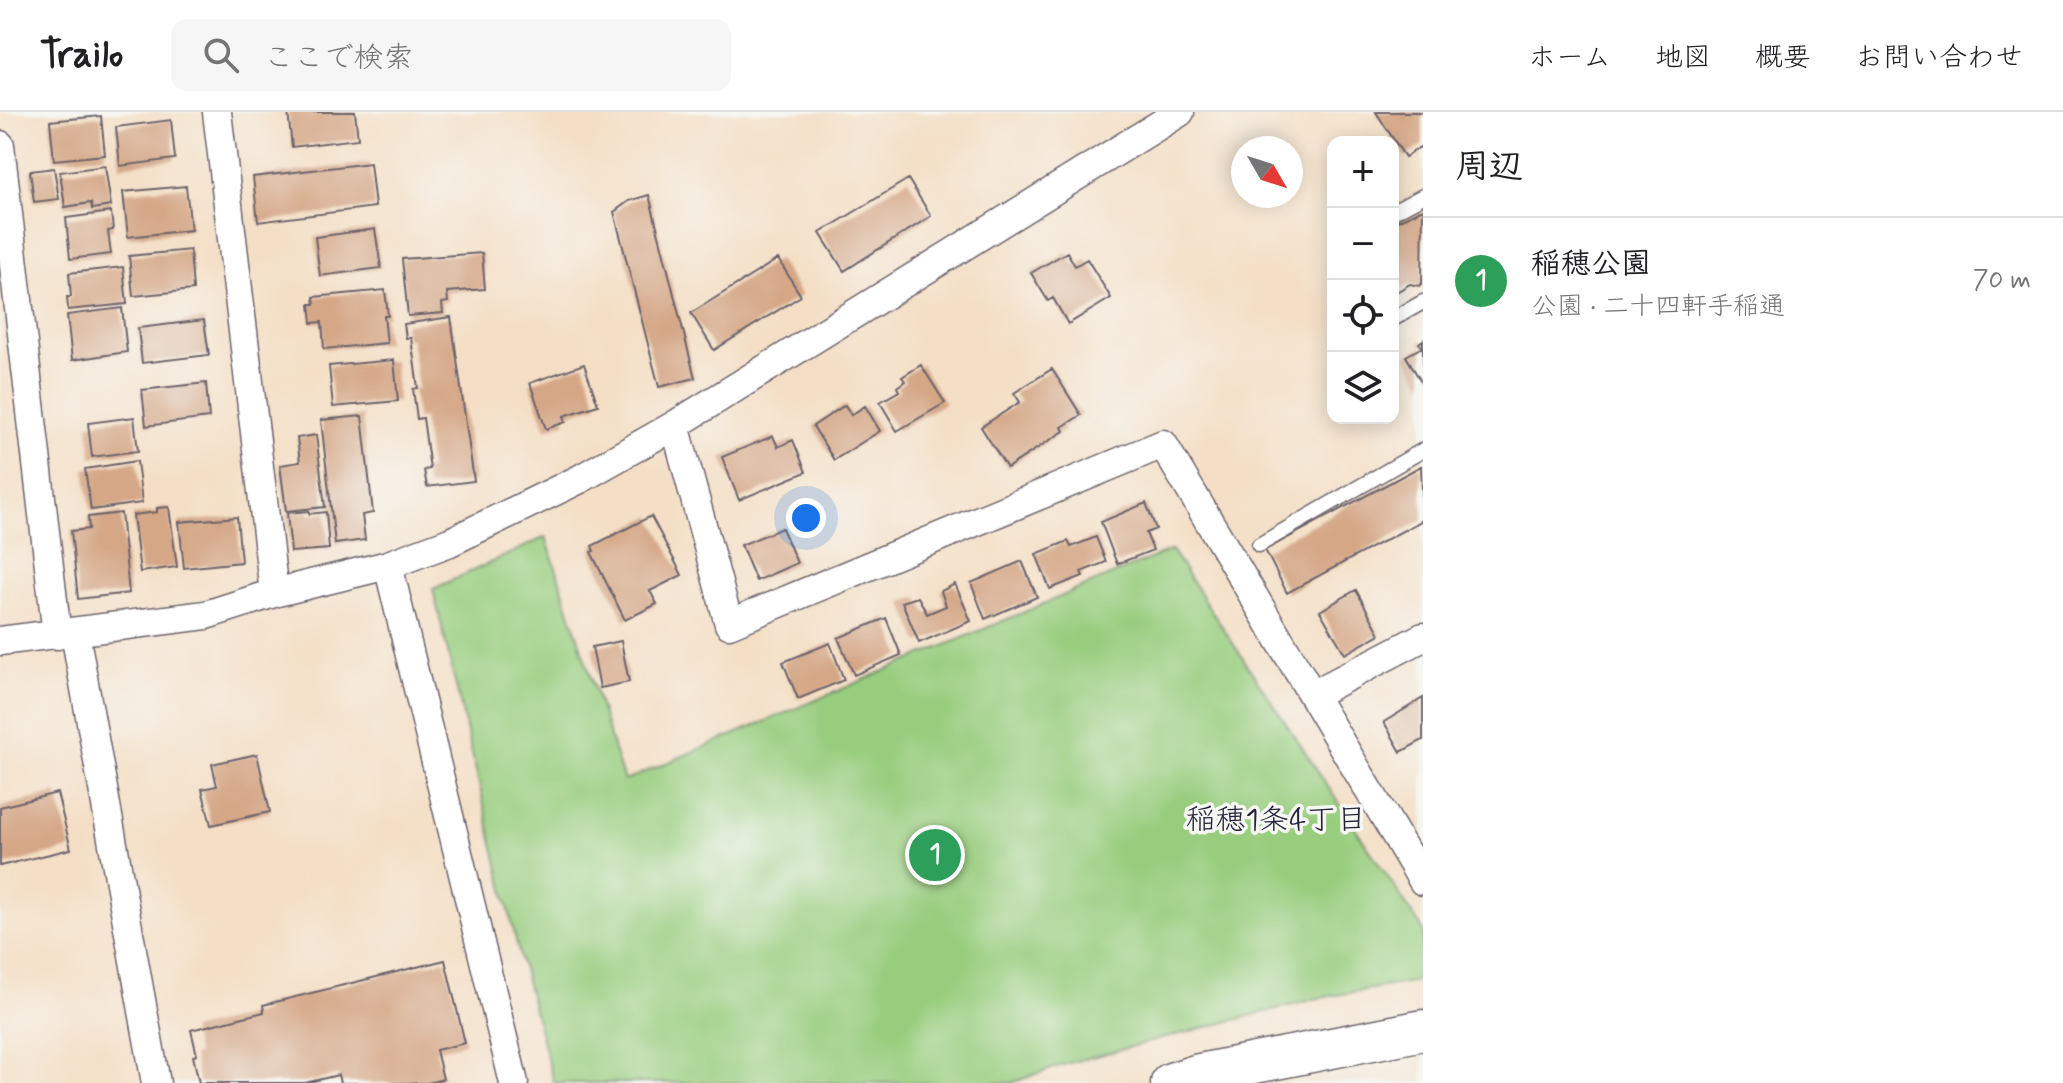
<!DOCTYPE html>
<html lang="ja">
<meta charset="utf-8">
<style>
:root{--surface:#fff;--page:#f6f6f6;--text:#202124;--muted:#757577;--line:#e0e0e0;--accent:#d1495b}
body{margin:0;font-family:Mynerve,"Klee One",sans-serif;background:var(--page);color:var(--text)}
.controls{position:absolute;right:24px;top:24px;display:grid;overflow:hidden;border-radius:16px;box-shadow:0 4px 20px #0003}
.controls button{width:72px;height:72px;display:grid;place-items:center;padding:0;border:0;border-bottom:2px solid var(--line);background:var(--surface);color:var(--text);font:40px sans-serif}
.compass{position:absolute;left:1231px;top:24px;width:72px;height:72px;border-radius:50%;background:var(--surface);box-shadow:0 4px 20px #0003;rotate:129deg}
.you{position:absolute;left:806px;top:406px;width:28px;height:28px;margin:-20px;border:6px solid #fff;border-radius:50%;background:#1a73e8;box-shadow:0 0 0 12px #1a73e833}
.badge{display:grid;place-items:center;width:52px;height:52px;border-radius:50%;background:var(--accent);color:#fff;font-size:26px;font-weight:700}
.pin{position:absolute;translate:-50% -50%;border:4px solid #fff;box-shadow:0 2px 8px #0006}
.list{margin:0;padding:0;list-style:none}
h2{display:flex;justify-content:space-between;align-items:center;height:104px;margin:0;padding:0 32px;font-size:34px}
h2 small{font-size:26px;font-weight:400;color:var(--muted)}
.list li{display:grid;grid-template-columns:52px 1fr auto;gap:24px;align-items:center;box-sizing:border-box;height:128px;padding:0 32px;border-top:2px solid var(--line)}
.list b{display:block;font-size:30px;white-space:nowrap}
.list p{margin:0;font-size:26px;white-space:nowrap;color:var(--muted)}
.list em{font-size:26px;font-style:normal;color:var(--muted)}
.icon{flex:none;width:44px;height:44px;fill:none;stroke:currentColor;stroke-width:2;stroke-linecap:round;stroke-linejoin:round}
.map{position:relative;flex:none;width:1423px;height:971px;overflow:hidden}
header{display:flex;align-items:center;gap:48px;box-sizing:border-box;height:112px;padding:0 40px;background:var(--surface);border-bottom:2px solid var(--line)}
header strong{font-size:38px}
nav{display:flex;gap:44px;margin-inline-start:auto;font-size:28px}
.search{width:560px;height:72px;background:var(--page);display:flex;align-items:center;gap:20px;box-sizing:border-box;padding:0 28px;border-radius:16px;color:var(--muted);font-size:30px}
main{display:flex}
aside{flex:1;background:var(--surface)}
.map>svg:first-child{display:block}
.green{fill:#98cd7e;stroke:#5d785c;stroke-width:2}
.building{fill:#d5a787}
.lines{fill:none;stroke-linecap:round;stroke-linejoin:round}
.lane-casing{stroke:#6c646c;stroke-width:17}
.street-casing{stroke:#6c646c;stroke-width:31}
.secondary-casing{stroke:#6c646c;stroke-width:43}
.lane{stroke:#fff;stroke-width:14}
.street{stroke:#fff;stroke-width:28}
.secondary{stroke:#fff;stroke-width:40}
.labels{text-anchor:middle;stroke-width:7;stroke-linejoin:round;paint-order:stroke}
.neighbourhood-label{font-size:30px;fill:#22223b;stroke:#f6f6f2}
</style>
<header>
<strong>Trailo</strong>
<div class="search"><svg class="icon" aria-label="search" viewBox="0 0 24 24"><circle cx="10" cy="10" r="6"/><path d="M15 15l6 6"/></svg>ここで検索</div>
<nav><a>ホーム</a><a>地図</a><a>概要</a><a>お問い合わせ</a></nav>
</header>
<main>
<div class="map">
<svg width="1423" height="971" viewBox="0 0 1423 971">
<rect width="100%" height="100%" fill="#f6f6f2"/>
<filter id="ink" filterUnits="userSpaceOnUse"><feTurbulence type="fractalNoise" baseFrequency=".0125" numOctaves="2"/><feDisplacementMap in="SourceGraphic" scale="16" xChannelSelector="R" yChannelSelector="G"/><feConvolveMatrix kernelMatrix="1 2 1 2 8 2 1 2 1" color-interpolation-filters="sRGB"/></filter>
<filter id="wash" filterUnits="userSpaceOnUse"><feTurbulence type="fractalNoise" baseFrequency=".006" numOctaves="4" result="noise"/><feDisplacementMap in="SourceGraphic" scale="32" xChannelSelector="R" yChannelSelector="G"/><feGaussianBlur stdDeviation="1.8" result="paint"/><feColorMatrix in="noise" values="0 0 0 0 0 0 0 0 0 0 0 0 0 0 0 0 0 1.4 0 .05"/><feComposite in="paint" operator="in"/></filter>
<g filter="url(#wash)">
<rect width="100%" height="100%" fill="#f4dfc6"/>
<path class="green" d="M546,425L624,669L1171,438L1423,818V868L1319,886L1065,952L1011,971H554L522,854L433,477Z"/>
<g id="blocks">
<path class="building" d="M288,0H355L358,27L292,35Z
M1376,0H1423V33L1405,45Z
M101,4L105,43L54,48L50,9Z
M171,8L175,47L120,54L116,15Z
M370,51L375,95L258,110L253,65Z
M105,54L111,94L92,97L91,91L65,95L60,60Z
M54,56L59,87L34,90L30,59Z
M908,67L931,104L844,159L820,121Z
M186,74L191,118L128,125L123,80Z
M649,83L695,266L659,275L614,100L629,89Z
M1423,97L1422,171L1419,174L1410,172L1393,182V111Z
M111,100L113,118L108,119L111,142L70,147L66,106Z
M375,117L381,156L320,164L315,125Z
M190,138L193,178L133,184L129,144Z
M1067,140L1075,154L1087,147L1111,186L1068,212L1053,186L1048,189L1031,161Z
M482,141L485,177L447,180L448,190L442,191L443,201L408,204L402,147Z
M778,147L801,184L714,238L691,201Z
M123,155L127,192L68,198L67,185H71L69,161Z
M385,178L388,204H384L387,231L324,237L322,210L312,211L310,192H315L314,185Z
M122,196L127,240L72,248L67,203Z
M451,205L474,369L427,375L424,358L430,357L423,306L417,307L413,277L418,276L411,226H406L404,212Z
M204,208L209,243L142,251L138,216Z
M1423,228V273L1406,244L1422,235L1419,231Z
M394,248L398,289L333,295L329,254Z
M584,252L598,293L564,304L566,310L546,317L530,271Z
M921,253L945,291L897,319L880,290L899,279L897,275L905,269L902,265Z
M1052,257L1081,303L1062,315L1064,319L1007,356L981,315L1020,290L1014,281Z
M206,271L209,306L146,314L142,278Z
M845,293L851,303L865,294L880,319L834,348L813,314Z
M362,304L373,401L362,403L365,428L335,432L321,308Z
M134,305L138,339L92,345L88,311Z
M316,323L325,395L286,399L280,353L300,350L297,326Z
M773,324L778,335L793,328L806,360L739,388L722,345Z
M137,349L142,391L91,398L85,357Z
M1421,354L1423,408L1287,481L1265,438Z
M1146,391L1156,417L1146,421L1153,438L1117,452L1101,410Z
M169,395L177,455L140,460L133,403L157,400V396Z
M309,399V402L326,400L329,437L291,440L287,401Z
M121,401L129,481L78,487L71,419L89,417L88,405Z
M651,404L682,463L650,479L657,492L625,508L591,440L594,439L592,434Z
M237,405L241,450L184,456L179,410Z
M782,416L797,451L756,469L741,433Z
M1096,425L1106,450L1081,460L1083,464L1050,477L1036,442L1068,429L1071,435Z
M1022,449L1037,485L985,507L971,471Z
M955,472L971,509L919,531L902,490L918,485L927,502L946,494L941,479Z
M1356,478L1380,522L1345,542L1320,499Z
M886,506L901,543L854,563L838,526Z
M621,529L629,570L600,576L592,535Z
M830,531L844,568L798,587L783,550Z
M1423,586V628L1401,640L1384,610Z
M257,642L270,700L211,713L202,677L217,674L212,652Z
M57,681L71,737L0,754V695Z
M445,848L465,931L436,938L443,967L428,971H340L338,963L305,971H199L193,944L197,943L191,918L264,900L263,893Z"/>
</g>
</g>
<g filter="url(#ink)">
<use href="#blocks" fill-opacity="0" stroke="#6c646c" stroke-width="2"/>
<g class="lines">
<g class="lane-casing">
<path id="lane" d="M1393,100L1423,84
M1393,207L1423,190
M1259,433L1423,338"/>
</g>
<g class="street-casing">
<path id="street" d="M217,0L274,481
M0,33L57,523
M675,313L729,512L1163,332L1423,769
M388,453L514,971
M75,521L156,971
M0,529L206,503L274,481L388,453L450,430L580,367L675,313L1180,0
M1314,582L1423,525"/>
</g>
<g class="secondary-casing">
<path id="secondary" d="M1171,971L1199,962L1423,918"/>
</g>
<use href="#lane" class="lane"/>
<use href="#street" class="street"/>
<use href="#secondary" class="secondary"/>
</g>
</g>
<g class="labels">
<g class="neighbourhood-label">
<text x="1276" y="717">稲穂1条4丁目</text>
</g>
</g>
</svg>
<div class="controls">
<button>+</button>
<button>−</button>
<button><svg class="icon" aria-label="locate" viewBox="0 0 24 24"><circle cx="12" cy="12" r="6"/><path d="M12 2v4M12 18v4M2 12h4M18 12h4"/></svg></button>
<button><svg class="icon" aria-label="layers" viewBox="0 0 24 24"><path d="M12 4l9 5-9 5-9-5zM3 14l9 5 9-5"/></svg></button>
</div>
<svg class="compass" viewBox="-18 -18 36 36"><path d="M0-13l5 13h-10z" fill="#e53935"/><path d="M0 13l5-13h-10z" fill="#757577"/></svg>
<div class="you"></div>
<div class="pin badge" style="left:935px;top:743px;background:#2e9e5b">1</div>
</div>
<aside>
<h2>周辺<small></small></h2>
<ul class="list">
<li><span class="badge" style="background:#2e9e5b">1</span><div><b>稲穂公園</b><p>公園 · 二十四軒手稲通</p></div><em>70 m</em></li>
</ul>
</aside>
</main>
